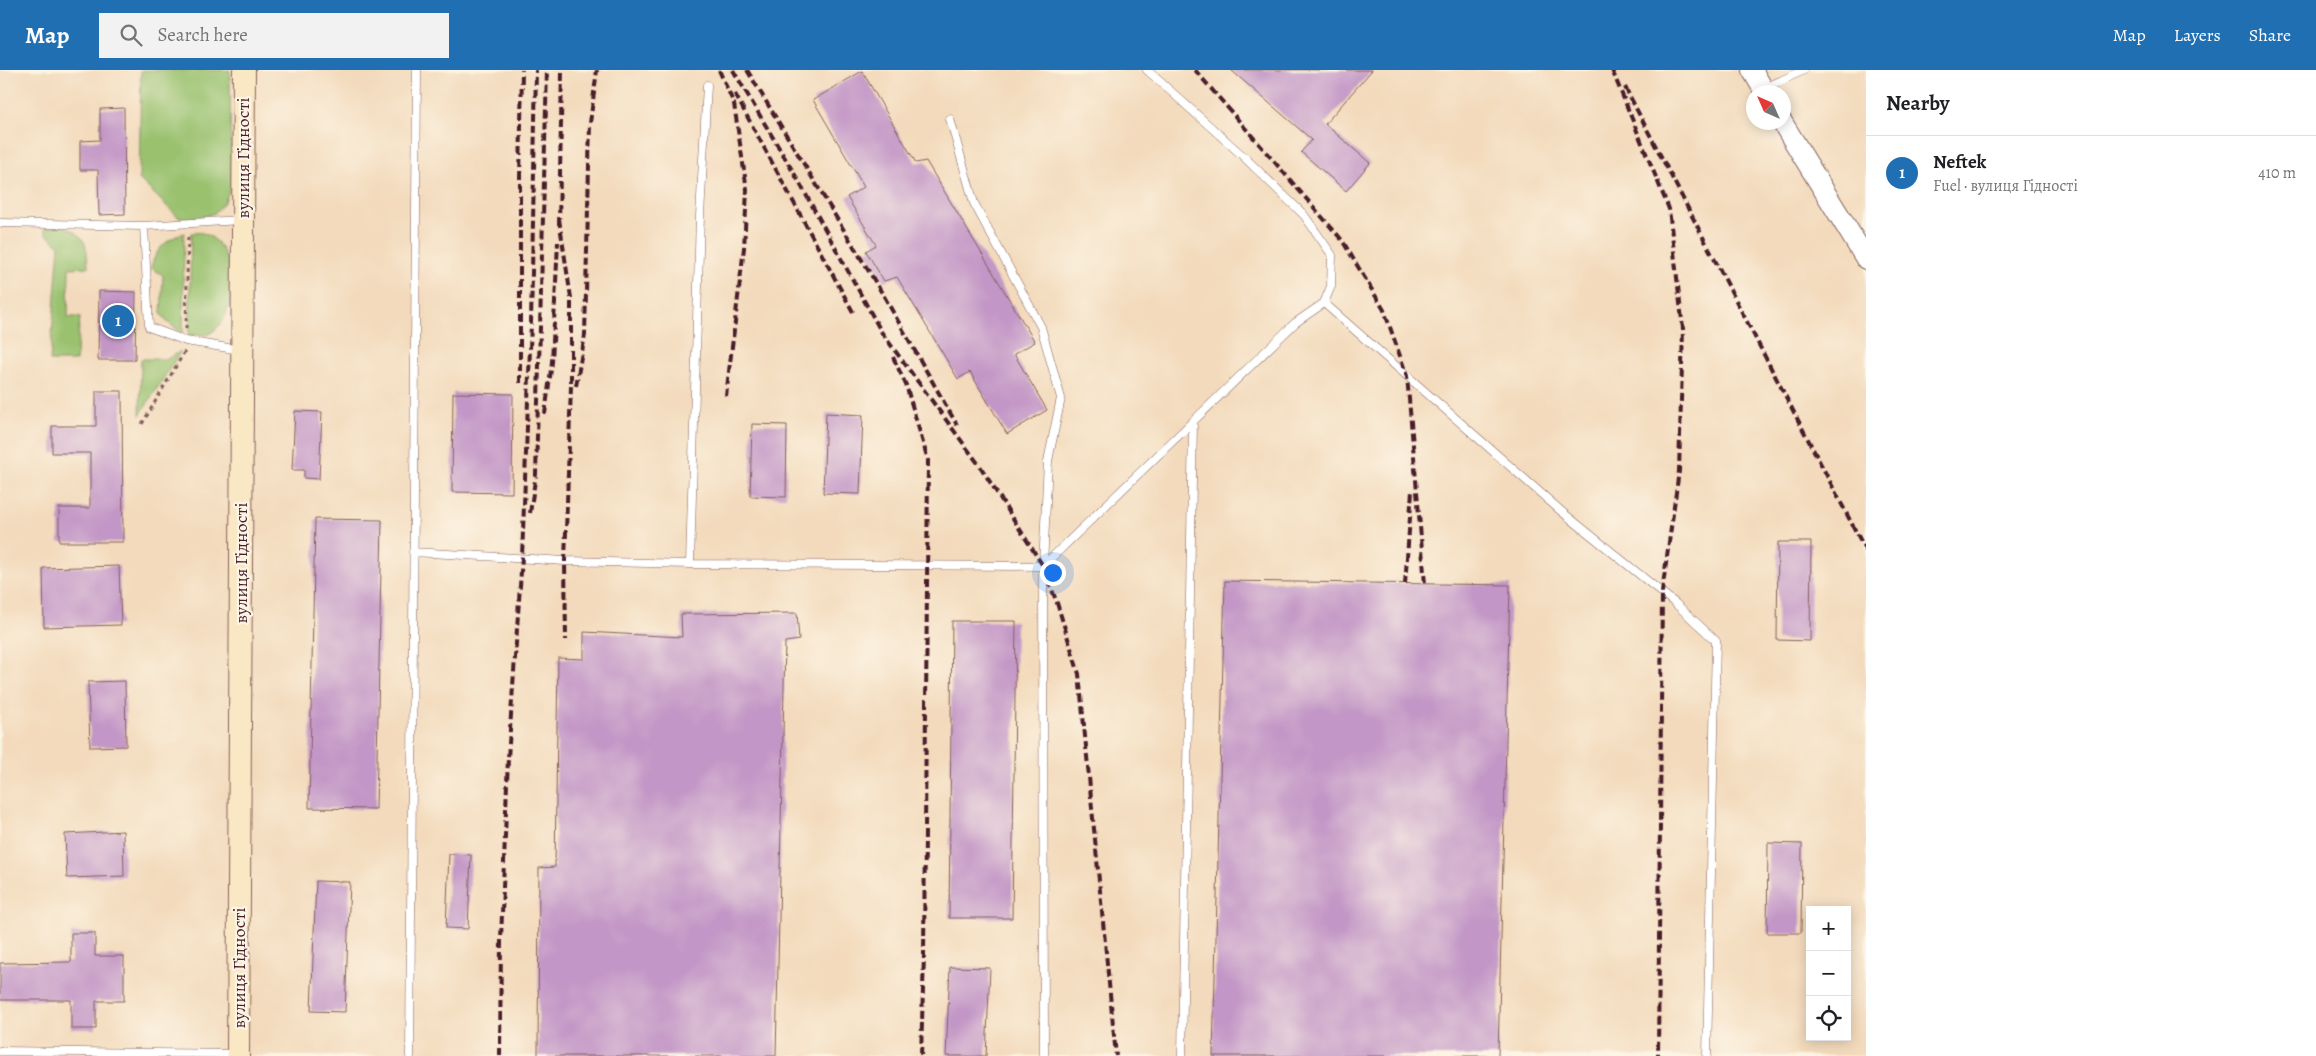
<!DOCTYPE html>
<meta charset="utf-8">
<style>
:root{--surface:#fff;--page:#f2f2f2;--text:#202124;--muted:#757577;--line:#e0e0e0;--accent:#1f6fb2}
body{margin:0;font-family:Alegreya,serif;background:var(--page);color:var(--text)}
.controls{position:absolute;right:15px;bottom:15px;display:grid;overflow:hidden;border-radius:0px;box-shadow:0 2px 12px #0003}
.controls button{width:45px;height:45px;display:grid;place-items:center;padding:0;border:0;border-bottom:1px solid var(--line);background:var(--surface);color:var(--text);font:25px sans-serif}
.compass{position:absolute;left:1746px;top:15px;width:45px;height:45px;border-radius:50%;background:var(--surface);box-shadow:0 2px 12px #0003;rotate:315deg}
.you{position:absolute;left:1052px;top:502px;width:18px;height:18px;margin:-12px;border:4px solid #fff;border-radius:50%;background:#1a73e8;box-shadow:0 0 0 8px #1a73e833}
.badge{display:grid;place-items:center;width:32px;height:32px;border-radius:50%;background:var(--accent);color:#fff;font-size:16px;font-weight:700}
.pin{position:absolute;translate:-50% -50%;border:2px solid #fff;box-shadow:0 1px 5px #0006}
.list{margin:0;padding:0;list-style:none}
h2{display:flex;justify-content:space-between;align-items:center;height:65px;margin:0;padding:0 20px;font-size:21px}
h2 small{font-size:16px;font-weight:400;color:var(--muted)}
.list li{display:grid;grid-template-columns:32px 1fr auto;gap:15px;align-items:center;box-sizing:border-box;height:75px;padding:0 20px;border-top:1px solid var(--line)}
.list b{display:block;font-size:19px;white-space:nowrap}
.list p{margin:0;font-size:16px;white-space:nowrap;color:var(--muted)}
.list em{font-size:16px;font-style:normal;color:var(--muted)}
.icon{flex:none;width:28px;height:28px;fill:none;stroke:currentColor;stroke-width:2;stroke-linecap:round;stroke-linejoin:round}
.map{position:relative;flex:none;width:1866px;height:986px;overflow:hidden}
header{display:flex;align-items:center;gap:30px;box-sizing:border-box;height:70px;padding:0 25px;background:var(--accent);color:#fff}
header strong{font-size:24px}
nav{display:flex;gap:28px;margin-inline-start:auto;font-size:18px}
.search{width:350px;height:45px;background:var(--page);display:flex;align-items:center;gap:12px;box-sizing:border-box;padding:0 18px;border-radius:0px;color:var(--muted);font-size:19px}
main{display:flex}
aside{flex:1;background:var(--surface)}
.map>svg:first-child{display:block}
.green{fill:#99c16e;stroke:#72704c}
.building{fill:#c296c6}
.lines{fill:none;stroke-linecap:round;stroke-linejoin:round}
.service-casing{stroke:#85605e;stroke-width:9}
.tertiary-casing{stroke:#85605e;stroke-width:22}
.secondary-casing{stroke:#85605e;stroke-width:24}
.path{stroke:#85605e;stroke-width:3;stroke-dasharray:4 4;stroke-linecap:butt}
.service{stroke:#fff;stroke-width:8}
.tertiary{stroke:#fff;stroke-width:20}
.secondary{stroke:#fae7c3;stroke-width:22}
.rail{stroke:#4a1f2b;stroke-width:4;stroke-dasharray:8 4;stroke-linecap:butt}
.labels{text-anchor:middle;stroke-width:4.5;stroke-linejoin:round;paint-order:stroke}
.street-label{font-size:18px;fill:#4a1f2b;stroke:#fcf5e5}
</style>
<header>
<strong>Map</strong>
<div class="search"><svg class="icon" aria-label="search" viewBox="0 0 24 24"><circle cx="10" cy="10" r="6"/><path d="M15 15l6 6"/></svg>Search here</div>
<nav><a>Map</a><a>Layers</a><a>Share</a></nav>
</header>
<main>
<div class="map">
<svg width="1866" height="986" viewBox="0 0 1866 986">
<rect width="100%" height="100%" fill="#fcf5e5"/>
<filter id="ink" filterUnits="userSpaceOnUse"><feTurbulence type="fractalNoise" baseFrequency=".02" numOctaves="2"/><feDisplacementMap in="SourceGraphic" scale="10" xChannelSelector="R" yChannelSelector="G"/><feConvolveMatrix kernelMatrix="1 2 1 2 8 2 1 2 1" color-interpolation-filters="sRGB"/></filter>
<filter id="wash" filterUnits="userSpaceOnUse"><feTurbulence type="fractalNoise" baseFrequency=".0096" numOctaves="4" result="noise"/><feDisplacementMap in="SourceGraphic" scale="20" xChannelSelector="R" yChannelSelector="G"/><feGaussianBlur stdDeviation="1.12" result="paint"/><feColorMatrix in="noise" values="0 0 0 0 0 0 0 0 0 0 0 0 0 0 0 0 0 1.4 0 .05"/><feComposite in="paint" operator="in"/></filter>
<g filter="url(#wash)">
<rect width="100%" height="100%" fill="#f3dabc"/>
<path class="green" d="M141,0H230L231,116L225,131L215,143L194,149L178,147L139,109Z
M63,156C86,165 87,174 88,197L69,198L68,247H80L76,291H50L59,175L45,163V158Z
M184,163L183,263L168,253L161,244L163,205L151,198C155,179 167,169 184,163Z
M191,163C194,163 199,162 202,163C238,171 241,251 208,264C203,266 195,265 189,265Z
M181,281L140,345L141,289H167Z"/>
<g id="blocks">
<path class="building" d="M1231,0H1372L1325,54L1370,93L1346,121L1301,82L1312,70Z
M862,1L916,93L926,91L1035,272L1014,284L1047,340L1007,364L970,302L958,309L897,207L884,211L866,181L876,175L847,127L864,117L813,30Z
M124,38L125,144L99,145L98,100H80V71L100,70V39Z
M99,221L136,222L135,290H98Z
M96,321H122L123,472H59V438H90V383H52V356H96Z
M453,323L513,324L512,423L452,422Z
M295,341L322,342L319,409L304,408V400H292Z
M826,343L863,345L860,424L823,423Z
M752,354L787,355L786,427L750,426Z
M315,449L382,450L376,739L309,738Z
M1778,472H1811L1810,571L1777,570Z
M119,496L121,555L44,557L43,498Z
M1225,511L1510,515L1498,986H1213Z
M797,543L799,570L785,572L776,986H538L539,798L555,797L558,588L584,589V562L682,567L681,544Z
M952,551H1016L1012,848H949Z
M125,611L126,676L90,677L88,612Z
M123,761L124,806L67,808L65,764Z
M1768,773L1802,774L1801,863H1767Z
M449,784L471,785L468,859L446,858Z
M316,811L350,812L345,942L311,941Z
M71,863H95V886H124V931H96V959H71V930H0V893L71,892Z
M950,897L990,898L986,986H946Z"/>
</g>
</g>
<g filter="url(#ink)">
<use href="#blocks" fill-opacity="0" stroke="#85605e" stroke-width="1"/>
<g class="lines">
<g class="service-casing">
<path id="service" d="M1765,18L1804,0
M950,49L974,133L1041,257L1061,328L1048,391L1043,496L1044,986
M0,153L144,156L240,150
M144,156L149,257L186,271L240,280
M1324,233L1561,441L1676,534L1716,571L1707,986
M413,482L565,491L690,494L1043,496L1295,253L1324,233L1331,216L1332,185L1304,145L1243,86L1147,0
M690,494L700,146L707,15
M0,981L235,984
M410,986L417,0
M1182,986L1193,353"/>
</g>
<g class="tertiary-casing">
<path id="tertiary" d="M1752,0L1765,22
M1782,52L1866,189"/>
</g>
<g class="secondary-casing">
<path id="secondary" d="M238,986L244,0"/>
</g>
<path class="path" d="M186,259L188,163
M142,354L185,281"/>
<use href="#service" class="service"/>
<use href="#tertiary" class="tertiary"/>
<use href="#secondary" class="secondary"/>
<path class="rail" d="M719,0L734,34L747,120L744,178L726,326
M733,0L798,110L882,263L980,396L1043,496L1057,533L1079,604L1116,986
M747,0L885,228L957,355
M1195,0L1342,170L1384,240L1407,306L1425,514
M1612,0L1669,139L1683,259L1679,401L1662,522L1658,986
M1625,17L1866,481
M735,24L853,242
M559,149L571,228V316L565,491L566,570
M559,155L562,0
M893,287L906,315L928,390L924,885L921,986
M520,313V110L522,0
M576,316L585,265L590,53L597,0
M545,344L552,292L558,172
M530,443L536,404L547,0
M1405,514L1412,421
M500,986L501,870L508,688L522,487L531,253L536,0"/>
</g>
</g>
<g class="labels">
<g class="street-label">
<text transform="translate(243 88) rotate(-90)" y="6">вулиця Гідності</text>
<text transform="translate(241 493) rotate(-90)" y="6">вулиця Гідності</text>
<text transform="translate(239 898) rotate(-90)" y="6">вулиця Гідності</text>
</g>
</g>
</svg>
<div class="controls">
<button>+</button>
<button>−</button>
<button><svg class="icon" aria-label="locate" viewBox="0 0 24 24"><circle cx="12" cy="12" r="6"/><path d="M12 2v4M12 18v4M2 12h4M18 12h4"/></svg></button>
</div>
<svg class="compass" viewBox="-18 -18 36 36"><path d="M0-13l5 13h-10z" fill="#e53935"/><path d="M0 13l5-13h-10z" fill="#757577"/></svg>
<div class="you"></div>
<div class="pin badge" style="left:118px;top:251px">1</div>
</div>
<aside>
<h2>Nearby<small></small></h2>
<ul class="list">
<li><span class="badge">1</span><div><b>Neftek</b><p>Fuel · вулиця Гідності</p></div><em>410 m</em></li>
</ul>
</aside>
</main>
